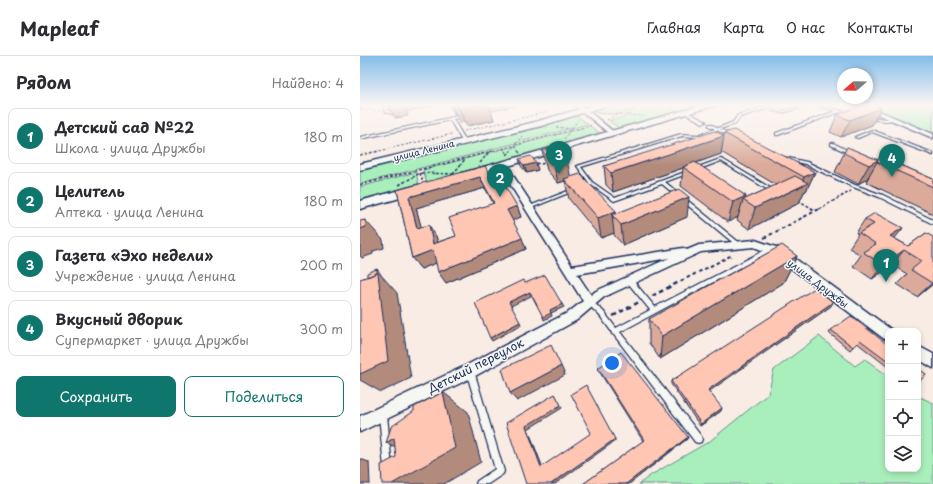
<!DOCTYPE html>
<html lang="ru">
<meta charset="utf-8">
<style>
:root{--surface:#fff;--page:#f7f7f7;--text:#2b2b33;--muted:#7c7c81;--line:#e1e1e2;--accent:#0f766e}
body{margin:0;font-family:"Playpen Sans",sans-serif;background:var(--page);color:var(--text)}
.controls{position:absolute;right:12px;bottom:12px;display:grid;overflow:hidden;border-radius:8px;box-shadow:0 2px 6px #0003}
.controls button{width:36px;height:36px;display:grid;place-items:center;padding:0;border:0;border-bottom:1px solid var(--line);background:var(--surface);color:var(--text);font:20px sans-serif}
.compass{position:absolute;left:477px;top:12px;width:36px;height:36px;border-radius:50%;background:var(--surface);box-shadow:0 2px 6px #0003;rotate:250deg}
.you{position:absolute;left:252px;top:307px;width:14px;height:14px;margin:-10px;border:3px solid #fff;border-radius:50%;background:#1a73e8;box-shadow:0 0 0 6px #1a73e833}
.badge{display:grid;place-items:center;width:26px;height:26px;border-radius:50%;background:var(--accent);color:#fff;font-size:13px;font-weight:700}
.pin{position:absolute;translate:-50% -33px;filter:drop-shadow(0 1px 2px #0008)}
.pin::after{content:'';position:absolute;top:21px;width:14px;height:12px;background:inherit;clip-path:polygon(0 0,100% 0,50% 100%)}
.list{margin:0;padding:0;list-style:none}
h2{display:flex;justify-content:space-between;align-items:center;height:52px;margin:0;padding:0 16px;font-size:17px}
h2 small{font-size:13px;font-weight:400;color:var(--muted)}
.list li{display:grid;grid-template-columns:26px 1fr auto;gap:12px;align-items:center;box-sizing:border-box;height:56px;margin:0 8px 8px;padding:0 8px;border:1px solid var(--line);border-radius:8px}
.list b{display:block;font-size:15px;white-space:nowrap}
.list p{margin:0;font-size:13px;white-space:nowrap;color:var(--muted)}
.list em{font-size:13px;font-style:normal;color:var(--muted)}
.actions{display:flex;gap:8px;padding:12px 16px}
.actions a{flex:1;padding:9px 0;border:1px solid var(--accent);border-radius:8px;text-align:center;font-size:14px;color:var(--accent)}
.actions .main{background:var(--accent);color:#fff}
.icon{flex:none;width:22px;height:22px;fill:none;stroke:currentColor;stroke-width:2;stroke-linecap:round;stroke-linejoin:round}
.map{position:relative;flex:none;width:573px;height:428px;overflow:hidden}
header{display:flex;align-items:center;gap:24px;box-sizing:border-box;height:56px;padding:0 20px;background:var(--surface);border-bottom:1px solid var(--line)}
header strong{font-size:19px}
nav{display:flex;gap:22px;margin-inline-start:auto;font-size:14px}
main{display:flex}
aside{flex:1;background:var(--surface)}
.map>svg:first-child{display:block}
.green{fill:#a9efbb;stroke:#628f8c}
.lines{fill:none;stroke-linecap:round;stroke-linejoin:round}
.lane-casing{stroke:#1b2f5e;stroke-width:2.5}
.street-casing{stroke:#1b2f5e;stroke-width:3}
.secondary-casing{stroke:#1b2f5e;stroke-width:3}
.path-far3{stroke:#1b2f5e;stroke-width:1;stroke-dasharray:2.5 2;stroke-linecap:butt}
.path-far2{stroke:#1b2f5e;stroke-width:1.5;stroke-dasharray:3 2;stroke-linecap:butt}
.path-far1{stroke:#1b2f5e;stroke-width:2;stroke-dasharray:3.5 3;stroke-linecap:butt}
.path{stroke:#1b2f5e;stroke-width:2.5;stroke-dasharray:4.5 3.5;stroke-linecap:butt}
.lane{fill:#f6f6f2;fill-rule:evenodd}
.street{fill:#f6f6f2;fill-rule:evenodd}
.secondary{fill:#f6f6f2;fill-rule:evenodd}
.wall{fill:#dbaa9a;stroke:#1b2f5e;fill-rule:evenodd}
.shaded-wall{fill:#b28b7d;stroke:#1b2f5e}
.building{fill:#ffc6b3;stroke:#1b2f5e;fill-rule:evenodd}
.labels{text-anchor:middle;stroke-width:3;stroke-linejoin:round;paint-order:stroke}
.far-street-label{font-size:9px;fill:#1b2f5e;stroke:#f6f6f2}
.street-label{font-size:10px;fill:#1b2f5e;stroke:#f6f6f2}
.near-street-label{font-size:12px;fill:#1b2f5e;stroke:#f6f6f2}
</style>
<header>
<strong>Mapleaf</strong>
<nav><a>Главная</a><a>Карта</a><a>О нас</a><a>Контакты</a></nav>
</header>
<main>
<aside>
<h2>Рядом<small>Найдено: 4</small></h2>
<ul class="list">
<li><span class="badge">1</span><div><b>Детский сад №22</b><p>Школа · улица Дружбы</p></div><em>180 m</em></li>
<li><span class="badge">2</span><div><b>Целитель</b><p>Аптека · улица Ленина</p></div><em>180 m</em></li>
<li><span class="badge">3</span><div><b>Газета «Эхо недели»</b><p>Учреждение · улица Ленина</p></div><em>200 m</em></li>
<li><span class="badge">4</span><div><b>Вкусный дворик</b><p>Супермаркет · улица Дружбы</p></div><em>300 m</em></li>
</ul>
<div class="actions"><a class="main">Сохранить</a><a>Поделиться</a></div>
</aside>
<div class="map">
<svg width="573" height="428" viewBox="0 0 573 428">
<rect width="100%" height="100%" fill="#f8ece5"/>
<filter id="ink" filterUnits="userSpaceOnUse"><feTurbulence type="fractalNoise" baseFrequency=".025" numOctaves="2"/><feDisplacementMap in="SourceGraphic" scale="8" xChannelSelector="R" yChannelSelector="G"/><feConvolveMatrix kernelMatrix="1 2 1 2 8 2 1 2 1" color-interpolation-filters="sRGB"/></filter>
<g filter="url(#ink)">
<path class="green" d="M252,49H280L260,58L238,57L235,55Z
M285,49H348L262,74L249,65L270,59L267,57Z
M507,49H573V77Z
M217,60L228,68L0,128V114L156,76L157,77L188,70L186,68Z
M230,70L242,79L67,128L63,114Z
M56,116L59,130L33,137L31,135L0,144V131Z
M459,280L495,310L505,303L528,320V413H558V340L573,347V428H279L291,419L350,385L408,338L414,314Z"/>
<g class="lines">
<g class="lane-casing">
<path id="lane" d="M23,49H26L27,54L32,56L66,49H72L32,58L25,56Z
M149,49H155L125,56L124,55Z
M444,49H449L422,57L406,53L380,61L375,68L360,73L372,79V81H370L357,74L338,81L322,80L221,111L232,126L255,142L360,103H362L417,136L415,137H413L361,105L305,126L381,188L382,189L381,190H377L302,128L254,145L230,128L217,110L321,78L338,79L355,73L349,70V68H351L358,72L373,66L378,59L405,51L422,55Z
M455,49H460L493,58L491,59L479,56L418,79H416V77L476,55Z
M327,56L345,65L346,66L343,67L326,58V56Z
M103,59H104V61L93,63L106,85L104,86L102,85L90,64L0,83V81Z
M508,61L526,63L535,62L537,63L526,65L507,63L506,62Z
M512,74L573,97V99L512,76L498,82L495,81Z
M471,87H473L493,97L490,98L471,89Z
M424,101L447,106L495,129L523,139L573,164V168L519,141L493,131L445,108L424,103Z
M213,133H214L216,134L171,152H167V151Z
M411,191L414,193L413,194L260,276L341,380L342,383L341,386L338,387L335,386L254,279L252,278L251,275L240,260L227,247L228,245H232L244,256L256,272L290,254L268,227L267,225L268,223H272L295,251Z
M110,312L113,313L114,315L144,415L143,418L128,428H116L117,425L135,413L106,315L107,313Z
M23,355L26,356L27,359L32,412L31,415L28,416L25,415L24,412L19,359L20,356Z"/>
</g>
<g class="street-casing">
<path id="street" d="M214,49H221L255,77V79H251Z
M496,49H505L573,78V82Z
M139,107H145L212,210L323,192L327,194L339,189L395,184L422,193L533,275H528V284L523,282L414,199L394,191L341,196L244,241L217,264L115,320L0,376V360L105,310L209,256L223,245L138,109ZM309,202L236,235L231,239L217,218Z
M558,290L573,298V312L558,303Z"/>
</g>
<g class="secondary-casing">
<path id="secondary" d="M234,49H248L181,70L0,114V108L175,66Z
M343,49H357L110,121L106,122L100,119L102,117Z
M58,129L62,130L64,133L62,136L0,153V145Z"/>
</g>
<path class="path-far3" d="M309,49L315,53
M360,51L366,49
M0,53L21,55
M1,53L7,49
M238,57L284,60
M247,64L282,49
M196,71L211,73
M104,75L188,56
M204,83L218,64
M143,92L146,96
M15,96L92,78
M129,96L231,69
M150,96L155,89
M159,96L155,89L162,80"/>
<path class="path-far2" d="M145,95L148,99
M158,95L160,97
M0,99L19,95
M147,99L151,95
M120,107L129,96
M176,107L182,108L186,105
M60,117L63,126
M93,118L106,102
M0,129L133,95
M39,129L60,117L95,118
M438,144L453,153
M459,153L491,135"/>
<path class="path-far1" d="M451,152L456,155
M404,182L461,152
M321,225L372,199"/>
<path class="path" d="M292,240L323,224
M253,260L279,246"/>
<use href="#lane" class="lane"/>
<use href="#street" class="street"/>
<use href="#secondary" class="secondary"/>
</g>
<path class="wall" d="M89,49H129L134,64L107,70L104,66L100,67L96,59H95Z
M521,52L512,69L481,81L470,76L477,59Z
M364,77L455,116L446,135L444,136L439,147L389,173L377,164L378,161L368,166L321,130L323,112L253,136L246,129L244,110L364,80ZM361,96L416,129L385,143L336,107L361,98Z
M487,91L518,104L520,100L573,123V158L506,126L509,120L507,123L498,128L475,116Z
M182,95L211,121L256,155V157L327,161L263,189L254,179V177L241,182L209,143L205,125L198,127L187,114Z
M159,103L178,114L167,117L161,110Z
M129,117L157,150L161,161L152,164L166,193L86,227L76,207L61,213L52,202L37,134ZM125,132L133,147L96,180L78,186L76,180L61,171L56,152Z
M505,163L543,172L534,182L548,190L566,177L573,228L557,241L537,228L547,218L532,209L512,223L493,210L501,199L489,192L498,178L496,177Z
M437,200L423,227L300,303L289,287V263Z
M471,250L349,335L361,355L340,370L311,328V325Z
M471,274L528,289V311L497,287L490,294L469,277Z
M238,312L328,381L327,383L269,428H223L283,385L239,315Z"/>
<path class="shaded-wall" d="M28,49H45L46,52H45L48,60L35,62Z
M91,49L96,59H95Z
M92,49H97L104,66L100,67Z
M97,49H129L134,64L107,70L100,53Z
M192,49H201L192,51Z
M521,52L512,69L481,81L490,64Z
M364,80L361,98L324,111H323V112L253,136L251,117Z
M207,104L211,123H204L205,125L198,127L194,108Z
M518,104L507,123L498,128L509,109Z
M176,107L178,114L167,117L164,110Z
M455,116L446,135L444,136L439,147L389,173L395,152L440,131L444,121Z
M120,121L125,132L56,152L65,184L57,172L49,141Z
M386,140L384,145L383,144L378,161L368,166L373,146Z
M329,141L327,161L263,189L261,169Z
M157,150L161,161L151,165L147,154Z
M256,155V164L252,159L254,177L241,182L238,162Z
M5,164L23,184L24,192L13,195V198L2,202L0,200V168Z
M69,169L76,180L81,199L73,188Z
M543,172L532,186L530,180Z
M162,182L166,193L86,227L78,216Z
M73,194L81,205L61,213L52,202Z
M544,194L532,209L512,223L523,209Z
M437,200L423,227L300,303L302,280Z
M17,213L20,217L21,219L37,237L51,322L21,336L0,324V318L11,230Z
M573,226V228L557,241Z
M170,236L171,240L151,250L149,246Z
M473,246L471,250L347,337L348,334Z
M202,248L204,251L191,257L192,260L184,264L183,261L190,254Z
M160,266L161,269L132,285L130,282Z
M201,310L205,319L157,345L150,337Z
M83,336L108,356L121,406L84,428H32Z
M195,338L202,352L168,373L183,412L181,411L166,370Z
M362,352L361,355L340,370L341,368Z
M328,381L327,383L269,428H266Z
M34,382L61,401L26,387Z
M255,383V385L195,428H191Z
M0,403L9,406L10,428H0Z"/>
<path class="building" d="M97,49H121L100,53Z
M503,49H514L521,52L490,64L477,59Z
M374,74L455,116L444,121L364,77Z
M355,75L364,80L251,117L244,110Z
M195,91L207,104L194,108L182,95Z
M487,91L518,104L509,109L484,97Z
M171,100L176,107L164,110L159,103Z
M520,100L573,123V131L517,106Z
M335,106L386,140L373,146L323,111Z
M125,110L129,117L136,115L157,150L147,154L162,182L78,216L73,194L52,202L37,134ZM120,121L134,147L89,162L96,180L73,188L69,169L57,172L49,141Z
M220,118L256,155L238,162L204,123Z
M435,120L448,127L395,152L383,144Z
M319,133L329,141L261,169L252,159Z
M515,157L543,172L530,180L548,190L566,177L573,181V226L572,227L551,214L562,205L544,194L523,209L503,196L516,188L499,177L514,168L505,163Z
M5,164L6,171L0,173V165Z
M422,189L437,200L302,280L289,263Z
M17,213V217L7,221V217Z
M18,217L28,305L0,318V223Z
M185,219L202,248L190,254L191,257L183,261L170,236L149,246L160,266L130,282L115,247L163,224L165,227Z
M455,232L473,246L348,334L362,352L341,368L311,325Z
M491,260L528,289V305L500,284L493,291L471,274Z
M191,289L201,310L150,337L142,313Z
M261,296L328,381L266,428H223L284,384L238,312Z
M558,312L566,318L560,325L558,323Z
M226,329L255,383L191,428H166L146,367L195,338L201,349L166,370L181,411L231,377L211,338Z
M83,336L95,392L32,428H22L21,409L36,401L34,382L26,387L31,371L54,355V351Z"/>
</g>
<linearGradient id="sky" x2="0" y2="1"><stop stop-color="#84bdea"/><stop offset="0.45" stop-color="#fcf6f3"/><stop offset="1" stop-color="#fcf6f3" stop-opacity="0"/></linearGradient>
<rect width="573" height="109" fill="url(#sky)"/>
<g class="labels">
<g class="far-street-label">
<text transform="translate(64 95) rotate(-14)" y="3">улица Ленина</text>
</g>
<g class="street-label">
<text transform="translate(458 227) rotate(37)" y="4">улица Дружбы</text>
</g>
<g class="near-street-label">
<text transform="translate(116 310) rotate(-27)" y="4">Детский переулок</text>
</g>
</g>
</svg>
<div class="controls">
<button>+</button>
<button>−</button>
<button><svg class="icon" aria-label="locate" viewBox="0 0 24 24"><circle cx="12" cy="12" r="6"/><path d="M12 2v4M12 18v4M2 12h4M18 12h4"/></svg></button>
<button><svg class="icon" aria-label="layers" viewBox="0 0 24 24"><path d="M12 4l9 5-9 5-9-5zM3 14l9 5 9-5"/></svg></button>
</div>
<svg class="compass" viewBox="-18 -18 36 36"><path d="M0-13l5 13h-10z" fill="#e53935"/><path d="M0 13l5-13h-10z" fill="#7c7c81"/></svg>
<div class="you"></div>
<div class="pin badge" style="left:526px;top:226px">1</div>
<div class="pin badge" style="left:140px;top:141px">2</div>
<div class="pin badge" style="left:199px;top:118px">3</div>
<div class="pin badge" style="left:532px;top:121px">4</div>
</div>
</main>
